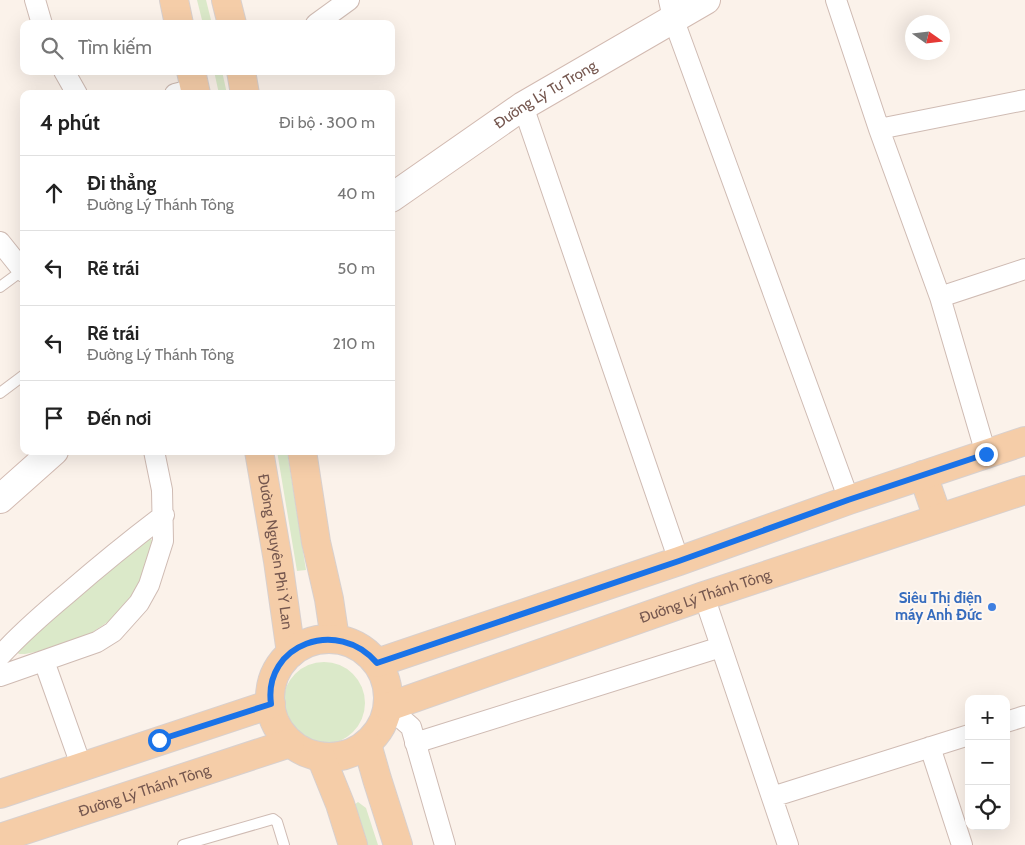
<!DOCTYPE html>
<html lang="vi">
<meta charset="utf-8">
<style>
:root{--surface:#fff;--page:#f2f2f2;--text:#222;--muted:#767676;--line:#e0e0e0}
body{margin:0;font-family:Cabin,sans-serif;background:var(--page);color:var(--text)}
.controls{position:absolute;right:15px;bottom:15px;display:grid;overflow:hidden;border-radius:10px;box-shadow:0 5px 20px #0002}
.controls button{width:45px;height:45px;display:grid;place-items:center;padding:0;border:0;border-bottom:1px solid var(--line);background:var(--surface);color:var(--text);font:25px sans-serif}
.compass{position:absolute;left:905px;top:15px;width:45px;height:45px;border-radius:50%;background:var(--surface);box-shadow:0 5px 20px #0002;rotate:104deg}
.stop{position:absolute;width:15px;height:15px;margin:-11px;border:4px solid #1a73e8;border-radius:50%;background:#fff}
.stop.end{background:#1a73e8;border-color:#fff;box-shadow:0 1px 5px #0008}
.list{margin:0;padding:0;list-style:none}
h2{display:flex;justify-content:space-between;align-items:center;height:65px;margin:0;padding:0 20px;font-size:21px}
h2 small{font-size:16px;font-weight:400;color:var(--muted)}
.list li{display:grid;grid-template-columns:32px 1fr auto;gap:15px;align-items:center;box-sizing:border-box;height:75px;padding:0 20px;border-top:1px solid var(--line)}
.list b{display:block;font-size:19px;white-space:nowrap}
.list p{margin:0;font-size:16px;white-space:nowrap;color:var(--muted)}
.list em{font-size:16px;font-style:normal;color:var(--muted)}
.icon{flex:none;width:28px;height:28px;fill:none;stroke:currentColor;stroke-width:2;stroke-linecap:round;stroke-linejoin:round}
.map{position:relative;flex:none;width:1025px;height:845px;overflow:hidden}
.search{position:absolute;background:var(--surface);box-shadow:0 5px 20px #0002;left:20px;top:20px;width:375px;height:55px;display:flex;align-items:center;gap:12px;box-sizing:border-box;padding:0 18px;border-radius:10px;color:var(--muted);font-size:19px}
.panel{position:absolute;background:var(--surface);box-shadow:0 5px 20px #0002;left:20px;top:90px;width:375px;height:365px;border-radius:10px}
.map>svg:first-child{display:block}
.green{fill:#dbe9c9}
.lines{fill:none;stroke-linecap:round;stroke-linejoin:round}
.service-casing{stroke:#cfbbb3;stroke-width:12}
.minor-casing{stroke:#cfbbb3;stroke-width:22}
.secondary-casing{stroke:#d2bab1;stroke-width:30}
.primary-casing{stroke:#d8d0ce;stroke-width:30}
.service{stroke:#fff;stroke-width:10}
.minor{stroke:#fff;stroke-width:20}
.secondary{stroke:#fff;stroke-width:28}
.primary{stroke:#f5cda8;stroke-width:28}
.route{stroke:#1a73e8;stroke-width:6}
.shop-dot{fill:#3f7fe0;stroke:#fef7f1;stroke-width:2}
.labels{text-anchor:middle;stroke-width:4;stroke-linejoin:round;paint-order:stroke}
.street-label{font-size:15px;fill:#75574f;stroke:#fef7f1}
.shop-label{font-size:15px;font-weight:bold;fill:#366cbe;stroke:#fef7f1;text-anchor:end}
</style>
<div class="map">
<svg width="1025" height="845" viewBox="0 0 1025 845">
<rect width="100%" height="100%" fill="#fbf2ea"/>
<path class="green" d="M197,0H206L212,24H203Z
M214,71H222L227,94H219Z
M277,451H287L306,570L297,571Z
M149,538L152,540L154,549L133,598L112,619L90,634L66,646L25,654H19L16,651L18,646Z
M283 703a41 41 0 1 1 82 0a41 41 0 1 1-82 0Z
M358,802L366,808L378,845H365L354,805Z"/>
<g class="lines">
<g class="service-casing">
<path id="service" d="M0,287L23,270
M0,393L24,375
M183,845L273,819L277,822L284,845"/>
</g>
<g class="minor-casing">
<path id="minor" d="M35,0L42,24
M669,0L673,18L849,500
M836,0L879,129L940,297L986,454
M316,24L349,0
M64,71L77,94
M175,94L195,89
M523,106L679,561
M879,129L1025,100
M0,242L24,272
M940,297L1025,269
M704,596L788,845
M0,656C21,633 44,613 68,593C99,566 131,540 164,515
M44,661L82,768
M0,676L97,642L113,632L139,603L149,585L163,541L162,490L154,451
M388,707L411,727L445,845
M1006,722L1025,716
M415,743L721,647
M930,747L962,845
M772,797L969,735"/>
</g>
<g class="secondary-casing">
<g id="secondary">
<path id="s1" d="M391,198L523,106L706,0"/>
<path d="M0,499L54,451"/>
</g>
</g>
<g class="primary-casing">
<g id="primary">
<path d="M174,0L179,24"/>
<path d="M226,0L232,24"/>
<path d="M191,71L196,94"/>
<path d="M241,71L245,94"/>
<path id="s2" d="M259,451L278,561L291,653"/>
<path d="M302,451L316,542L329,599L335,639"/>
<path d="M923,475L938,518"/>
<circle cx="329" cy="698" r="59"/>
<path d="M377,663L679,561L849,500L1025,441"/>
<path id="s3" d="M388,707L704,596L1025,490"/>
<path d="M367,744L377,779L398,845"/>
<path d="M321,757L340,804L353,845"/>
<path d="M0,794L271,704"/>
<path id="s4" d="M0,838L290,743"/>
</g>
</g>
<use href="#service" class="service"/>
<use href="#minor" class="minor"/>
<use href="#secondary" class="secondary"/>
<use href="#primary" class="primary"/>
</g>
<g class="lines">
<path class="route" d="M159,740L271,704C263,644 338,617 377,663L679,561L848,500L986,454"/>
</g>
<circle class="shop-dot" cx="992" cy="607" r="5"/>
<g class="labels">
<g class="street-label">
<text dy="5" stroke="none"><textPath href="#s1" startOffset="186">Đường Lý Tự Trọng</textPath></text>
<text dy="5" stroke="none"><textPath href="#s2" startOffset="102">Đường Nguyên Phi Ỷ Lan</textPath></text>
<text dy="5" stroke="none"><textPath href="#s3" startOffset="336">Đường Lý Thánh Tông</textPath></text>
<text dy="5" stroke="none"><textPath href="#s4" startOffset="152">Đường Lý Thánh Tông</textPath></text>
</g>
<g class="shop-label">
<text x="982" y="603">Siêu Thị điện<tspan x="982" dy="17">máy Anh Đức</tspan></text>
</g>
</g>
</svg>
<div class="controls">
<button>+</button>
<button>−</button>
<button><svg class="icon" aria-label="locate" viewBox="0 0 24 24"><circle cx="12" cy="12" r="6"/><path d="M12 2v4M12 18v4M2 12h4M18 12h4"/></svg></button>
</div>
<svg class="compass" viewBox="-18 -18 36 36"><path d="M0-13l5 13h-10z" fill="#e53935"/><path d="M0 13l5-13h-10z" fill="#767676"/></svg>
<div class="stop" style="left:159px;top:740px"></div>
<div class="stop end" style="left:986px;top:454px"></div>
<div class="search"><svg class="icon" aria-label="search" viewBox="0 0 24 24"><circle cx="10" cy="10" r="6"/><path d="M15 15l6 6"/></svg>Tìm kiếm</div>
<section class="panel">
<h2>4 phút<small>Đi bộ · 300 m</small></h2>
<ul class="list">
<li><svg class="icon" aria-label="ahead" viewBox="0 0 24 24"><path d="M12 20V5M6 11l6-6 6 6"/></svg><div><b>Đi thẳng</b><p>Đường Lý Thánh Tông</p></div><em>40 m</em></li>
<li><svg class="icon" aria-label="left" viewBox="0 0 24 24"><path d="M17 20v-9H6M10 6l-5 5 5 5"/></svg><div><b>Rẽ trái</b></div><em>50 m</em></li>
<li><svg class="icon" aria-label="left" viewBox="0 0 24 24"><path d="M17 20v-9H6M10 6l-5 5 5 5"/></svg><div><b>Rẽ trái</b><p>Đường Lý Thánh Tông</p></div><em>210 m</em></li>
<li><svg class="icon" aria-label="arrive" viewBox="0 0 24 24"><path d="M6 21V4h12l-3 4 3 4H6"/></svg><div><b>Đến nơi</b></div></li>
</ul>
</section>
</div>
